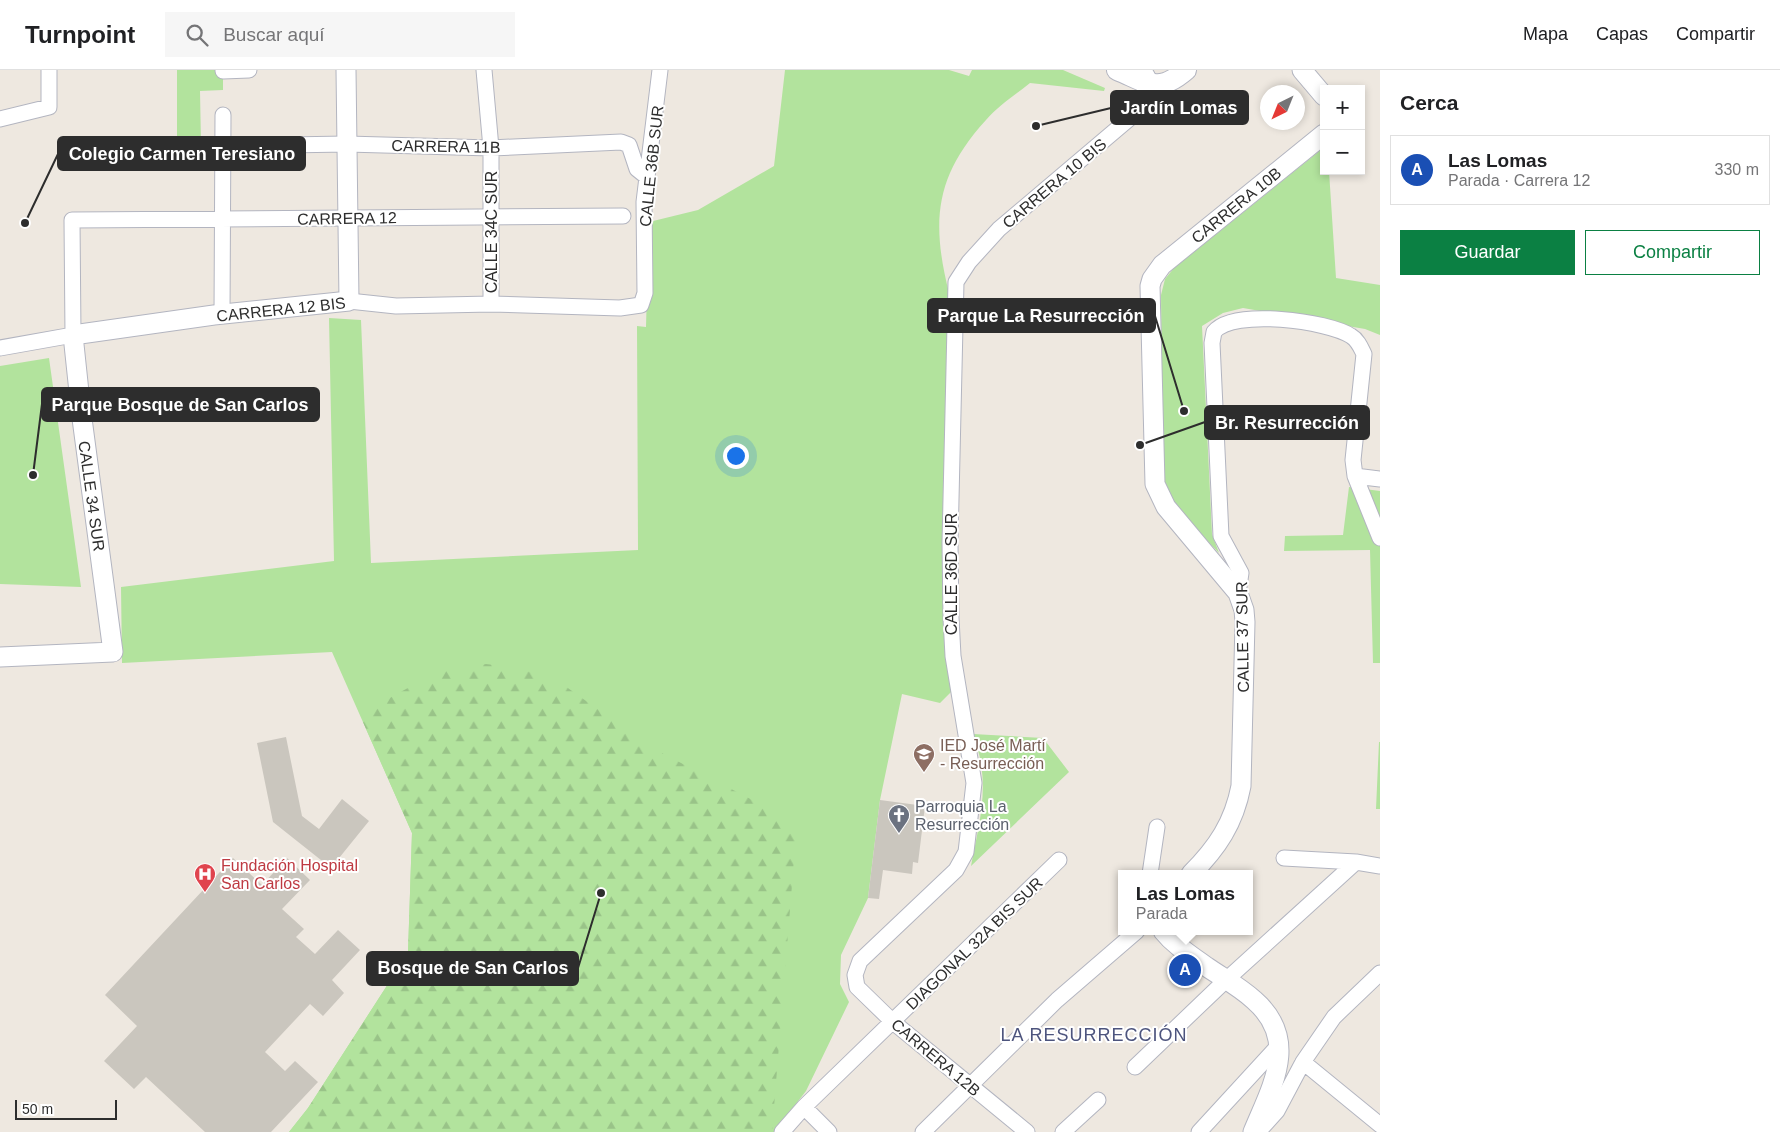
<!DOCTYPE html>
<html lang="es">
<meta charset="utf-8">
<style>
:root{--surface:#fff;--page:#f6f6f6;--text:#202124;--muted:#757577;--line:#e0e0e0;--accent:#0b8043}
body{margin:0;font-family:Helvetica,sans-serif;background:var(--page);color:var(--text)}
.controls{position:absolute;right:15px;top:15px;display:grid;overflow:hidden;border-radius:0px;box-shadow:0 2px 8px #0003}
.controls button{width:45px;height:45px;display:grid;place-items:center;padding:0;border:0;border-bottom:1px solid var(--line);background:var(--surface);color:var(--text);font:25px sans-serif}
.compass{position:absolute;left:1260px;top:15px;width:45px;height:45px;border-radius:50%;background:var(--surface);box-shadow:0 2px 8px #0003;rotate:223deg}
.scale{position:absolute;left:15px;bottom:12px;width:102px;box-sizing:border-box;padding-left:5px;border:2px solid #2d2d2d;border-top:0;font-size:14px;line-height:18px;white-space:nowrap;color:#2d2d2d;-webkit-text-stroke:4px #fff;paint-order:stroke}
.you{position:absolute;left:735px;top:385px;width:18px;height:18px;margin:-12px;border:4px solid #fff;border-radius:50%;background:#1a73e8;box-shadow:0 0 0 8px #1a73e833}
.badge{display:grid;place-items:center;width:32px;height:32px;border-radius:50%;background:var(--accent);color:#fff;font-size:16px;font-weight:700}
.pin{position:absolute;translate:-50% -50%;border:2px solid #fff;box-shadow:0 1px 5px #0006}
.popup{position:absolute;left:1118px;top:800px;width:135px;height:65px;box-sizing:border-box;display:grid;place-content:center;border-radius:0px;background:var(--surface);filter:drop-shadow(0 1px 4px #0005);font-size:16px;white-space:nowrap;color:var(--muted)}
.popup b{font-size:19px;color:var(--text)}
.popup::after{content:'';position:absolute;left:50%;top:100%;margin-left:-10px;border:10px solid transparent;border-top-color:var(--surface)}
.list{margin:0;padding:0;list-style:none}
h2{display:flex;justify-content:space-between;align-items:center;height:65px;margin:0;padding:0 20px;font-size:21px}
h2 small{font-size:16px;font-weight:400;color:var(--muted)}
.list li{display:grid;grid-template-columns:32px 1fr auto;gap:15px;align-items:center;box-sizing:border-box;height:70px;margin:0 10px 10px;padding:0 10px;border:1px solid var(--line);border-radius:0px}
.list b{display:block;font-size:19px;white-space:nowrap}
.list p{margin:0;font-size:16px;white-space:nowrap;color:var(--muted)}
.list em{font-size:16px;font-style:normal;color:var(--muted)}
.actions{display:flex;gap:10px;padding:15px 20px}
.actions a{flex:1;padding:11px 0;border:1px solid var(--accent);border-radius:0px;text-align:center;font-size:18px;color:var(--accent)}
.actions .main{background:var(--accent);color:#fff}
.icon{flex:none;width:28px;height:28px;fill:none;stroke:currentColor;stroke-width:2;stroke-linecap:round;stroke-linejoin:round}
.map{position:relative;flex:none;width:1380px;height:1062px;overflow:hidden}
header{display:flex;align-items:center;gap:30px;box-sizing:border-box;height:70px;padding:0 25px;background:var(--surface);border-bottom:1px solid var(--line)}
header strong{font-size:24px}
nav{display:flex;gap:28px;margin-inline-start:auto;font-size:18px}
.search{width:350px;height:45px;background:var(--page);display:flex;align-items:center;gap:12px;box-sizing:border-box;padding:0 18px;border-radius:0px;color:var(--muted);font-size:19px}
main{display:flex}
aside{flex:1;background:var(--surface)}
.map>svg:first-child{display:block}
.grass{fill:#b2e39d}
.forest{fill:url(#forest-firs)}
.building{fill:#cac6be}
.lines{fill:none;stroke-linecap:round;stroke-linejoin:round}
.minor-casing{stroke:#b3b5c0;stroke-width:17}
.tertiary-casing{stroke:#b3b5c0;stroke-width:21}
.secondary-casing{stroke:#b3b5c0;stroke-width:22}
.minor{stroke:#fff;stroke-width:15}
.tertiary{stroke:#fff;stroke-width:19}
.secondary{stroke:#fff;stroke-width:20}
.labels{text-anchor:middle;stroke-width:4;stroke-linejoin:round;paint-order:stroke}
.street-label{font-size:16px;fill:#2d2d2d;stroke:#fff}
.education-label{font-size:16px;fill:#785e54;stroke:#fff;text-anchor:start}
.worship-label{font-size:16px;fill:#5b616d;stroke:#fff;text-anchor:start}
.health-label{font-size:16px;fill:#be3a42;stroke:#fff;text-anchor:start}
.neighbourhood-label{font-size:18px;letter-spacing:1px;fill:#4d547d;stroke:#fff}
.leader{fill:none;stroke:#2d2d2d;stroke-width:2}
.callout-dot{fill:#2d2d2d;stroke:#fff;stroke-width:2}
.callout{fill:#2d2d2d;stroke:#2d2d2d;stroke-width:2}
.callout-label{font-size:18px;text-anchor:middle;font-weight:bold;fill:#fff}
</style>
<header>
<strong>Turnpoint</strong>
<div class="search"><svg class="icon" aria-label="search" viewBox="0 0 24 24"><circle cx="10" cy="10" r="6"/><path d="M15 15l6 6"/></svg>Buscar aquí</div>
<nav><a>Mapa</a><a>Capas</a><a>Compartir</a></nav>
</header>
<main>
<div class="map">
<svg width="1380" height="1062" viewBox="0 0 1380 1062">
<defs>
<pattern id="forest-firs" width="22" height="20" patternUnits="userSpaceOnUse" patternTransform="scale(1.25)"><rect width="22" height="20" fill="#b2e39d"/><path d="M5 1l3.5 6h-7zM16 11l3.5 6h-7z" fill="#99c388"/></pattern>
</defs>
<rect width="100%" height="100%" fill="#eee8e0"/>
<path class="grass" d="M177,0H223V20L200,21L201,75H177Z
M785,0H949L969,6L972,0H1063L1105,18L1104,21L1030,13C1015,25 998,36 986,50C935,106 931,151 949,223L943,552L951,622L940,633L902,624L880,730L868,828L841,885L840,914L849,932L806,1021L774,1062H289L308,1038L408,883L412,763L332,582L122,593L121,517L334,491L329,248L361,250L371,493L638,480L637,256L646,257L649,152L698,140L774,96Z
M1322,79L1324,101H1329L1336,208L1380,215V265L1365,259L1243,238L1223,243L1202,256L1212,464L1219,483L1176,438L1163,416L1161,225L1165,209L1174,198Z
M49,288L81,517L0,514V296Z
M1349,417L1380,421V593H1373L1370,480L1284,481L1285,466L1343,465Z
M973,664L1043,668L1069,702L971,796C977,764 987,727 981,695C980,684 976,674 973,664Z
M1379,672H1380V739H1376Z"/>
<path class="forest" d="M486,594L518,598L558,611L652,678L797,753L772,1062H289L308,1038L408,883L412,763L363,652L384,631L439,601Z"/>
<path class="building" d="M286,667L302,746L319,759L342,729L369,751L331,798L273,752L257,673Z
M880,730L925,736L918,793L913,792L912,804L883,800L879,829L868,828Z
M233,788L262,815L287,788L310,810L282,839L304,859L296,867L315,884L338,860L360,880L332,910L344,923L323,946L310,934L265,982L285,1001L295,991L318,1012L271,1062H205L146,1007L134,1019L104,991L137,956L105,925Z"/>
<g class="lines">
<g class="minor-casing">
<path id="minor" d="M484,0L491,78V234
M223,1L249,0
M0,49L49,37V0
M223,76L347,74L491,78L621,72L629,75L637,99L647,107
M349,231L396,236L491,234L620,238L641,235L645,223L644,132L660,0
M222,245L223,45
M0,278L73,265L72,150L623,146
M1355,406L1380,409
M1238,523L1241,503L1221,466L1212,273L1214,262C1233,238 1328,251 1351,266C1358,270 1361,278 1364,284L1353,390L1355,406L1380,468
M1284,788L1356,792L1380,796
M1150,804L1157,757
M1303,992L1380,1055
M1135,997L1226,910L1356,792
M804,1037L829,1062
M782,1062L804,1037L1059,790
M923,1062L1057,930L1137,861
M1027,1062L893,952L857,917L855,905L860,891L956,800L966,782L974,713L953,586L951,548L950,473L956,212L969,192L999,159L1143,37C1152,25 1154,12 1143,0
M1063,1062L1098,1030
M1199,1062L1279,975
M1258,1062L1277,1041L1303,992L1334,947L1380,903"/>
</g>
<g class="tertiary-casing">
<path id="tertiary" d="M1302,0L1324,26
M0,587L113,582L81,341L73,265L214,245L349,231L346,0
M1191,804C1217,778 1234,753 1241,716L1245,552L1244,540L1238,523L1166,437L1155,414L1150,216L1152,209L1162,195L1324,64
M1163,861C1175,876 1192,886 1207,897C1223,908 1240,917 1254,930C1300,970 1272,1016 1253,1062"/>
</g>
<g class="secondary-casing">
<path id="secondary" d="M1117,0C1147,12 1157,25 1186,0"/>
</g>
<use href="#minor" class="minor"/>
<use href="#tertiary" class="tertiary"/>
<use href="#secondary" class="secondary"/>
</g>
<defs>
<g id="school-pin" transform="scale(1.125)"><path d="M0 17L-7.5 6A9.5 9.5 0 1 1 7.5 6Z" fill="#8d6e63" stroke="#fff"/><path d="M0-5L7-2L0 1L-7-2ZM-4 1L0 2.5L4 1V4Q0 6-4 4Z" fill="#fff"/></g>
<g id="church-pin" transform="scale(1.125)"><path d="M0 17L-7.5 6A9.5 9.5 0 1 1 7.5 6Z" fill="#6b7280" stroke="#fff"/><path d="M-1.2-6h2.4v3.5h3.3v2.4h-3.3V6h-2.4V-.1h-3.3v-2.4h3.3Z" fill="#fff"/></g>
<g id="hospital-pin" transform="scale(1.125)"><path d="M0 17L-7.5 6A9.5 9.5 0 1 1 7.5 6Z" fill="#e0444e" stroke="#fff"/><path d="M-5-5h3v3.5h4V-5h3V5h-3V1.5h-4V5h-3Z" fill="#fff"/></g>
</defs>
<g fill-rule="evenodd">
<use href="#school-pin" x="924" y="684"/>
<use href="#church-pin" x="899" y="745"/>
<use href="#hospital-pin" x="205" y="804"/>
</g>
<g class="labels">
<g class="street-label">
<text transform="translate(446 76) rotate(1)" y="6">CARRERA 11B</text>
<text transform="translate(651 96) rotate(-84)" y="6">CALLE 36B SUR</text>
<text transform="translate(1054 113) rotate(-40)" y="6">CARRERA 10 BIS</text>
<text transform="translate(1236 135) rotate(-39)" y="6">CARRERA 10B</text>
<text transform="translate(347 148) rotate(-1)" y="6">CARRERA 12</text>
<text transform="translate(491 162) rotate(-90)" y="6">CALLE 34C SUR</text>
<text transform="translate(281 239) rotate(-6)" y="6">CARRERA 12 BIS</text>
<text transform="translate(92 426) rotate(82)" y="6">CALLE 34 SUR</text>
<text transform="translate(951 504) rotate(-90)" y="6">CALLE 36D SUR</text>
<text transform="translate(1242 567) rotate(-91)" y="6">CALLE 37 SUR</text>
<text transform="translate(974 873) rotate(-44)" y="6">DIAGONAL 32A BIS SUR</text>
<text transform="translate(936 987) rotate(40)" y="6">CARRERA 12B</text>
</g>
<g class="education-label">
<text x="940" y="681">IED José Martí<tspan x="940" dy="18">- Resurrección</tspan></text>
</g>
<g class="worship-label">
<text x="915" y="742">Parroquia La<tspan x="915" dy="18">Resurrección</tspan></text>
</g>
<g class="health-label">
<text x="221" y="801">Fundación Hospital<tspan x="221" dy="18">San Carlos</tspan></text>
</g>
<g class="neighbourhood-label">
<text x="1094" y="971">LA RESURRECCIÓN</text>
</g>
</g>
<path class="leader" d="M1036 56L1111 38M25 153L58 84M1184 341L1155 246M33 405L42 334M1140 375L1205 352M601 823L578 898"/>
<g class="callout-dot">
<circle cx="1036" cy="56" r="5"/>
<circle cx="25" cy="153" r="5"/>
<circle cx="1184" cy="341" r="5"/>
<circle cx="33" cy="405" r="5"/>
<circle cx="1140" cy="375" r="5"/>
<circle cx="601" cy="823" r="5"/>
</g>
<g class="callout">
<rect x="1111" y="21" width="137" height="33" rx="5"/>
<rect x="58" y="67" width="247" height="33" rx="5"/>
<rect x="928" y="229" width="227" height="33" rx="5"/>
<rect x="42" y="318" width="277" height="33" rx="5"/>
<rect x="1205" y="336" width="164" height="33" rx="5"/>
<rect x="367" y="882" width="211" height="33" rx="5"/>
</g>
<g class="callout-label">
<text x="1179" y="44">Jardín Lomas</text>
<text x="182" y="90">Colegio Carmen Teresiano</text>
<text x="1041" y="252">Parque La Resurrección</text>
<text x="180" y="341">Parque Bosque de San Carlos</text>
<text x="1287" y="359">Br. Resurrección</text>
<text x="473" y="904">Bosque de San Carlos</text>
</g>
</svg>
<div class="controls">
<button>+</button>
<button>−</button>
</div>
<svg class="compass" viewBox="-18 -18 36 36"><path d="M0-13l5 13h-10z" fill="#e53935"/><path d="M0 13l5-13h-10z" fill="#757577"/></svg>
<div class="scale">50 m</div>
<div class="you"></div>
<div class="pin badge" style="left:1185px;top:900px;background:#1a4fb4">A</div>
<div class="popup"><b>Las Lomas</b>Parada</div>
</div>
<aside>
<h2>Cerca<small></small></h2>
<ul class="list">
<li><span class="badge" style="background:#1a4fb4">A</span><div><b>Las Lomas</b><p>Parada · Carrera 12</p></div><em>330 m</em></li>
</ul>
<div class="actions"><a class="main">Guardar</a><a>Compartir</a></div>
</aside>
</main>
